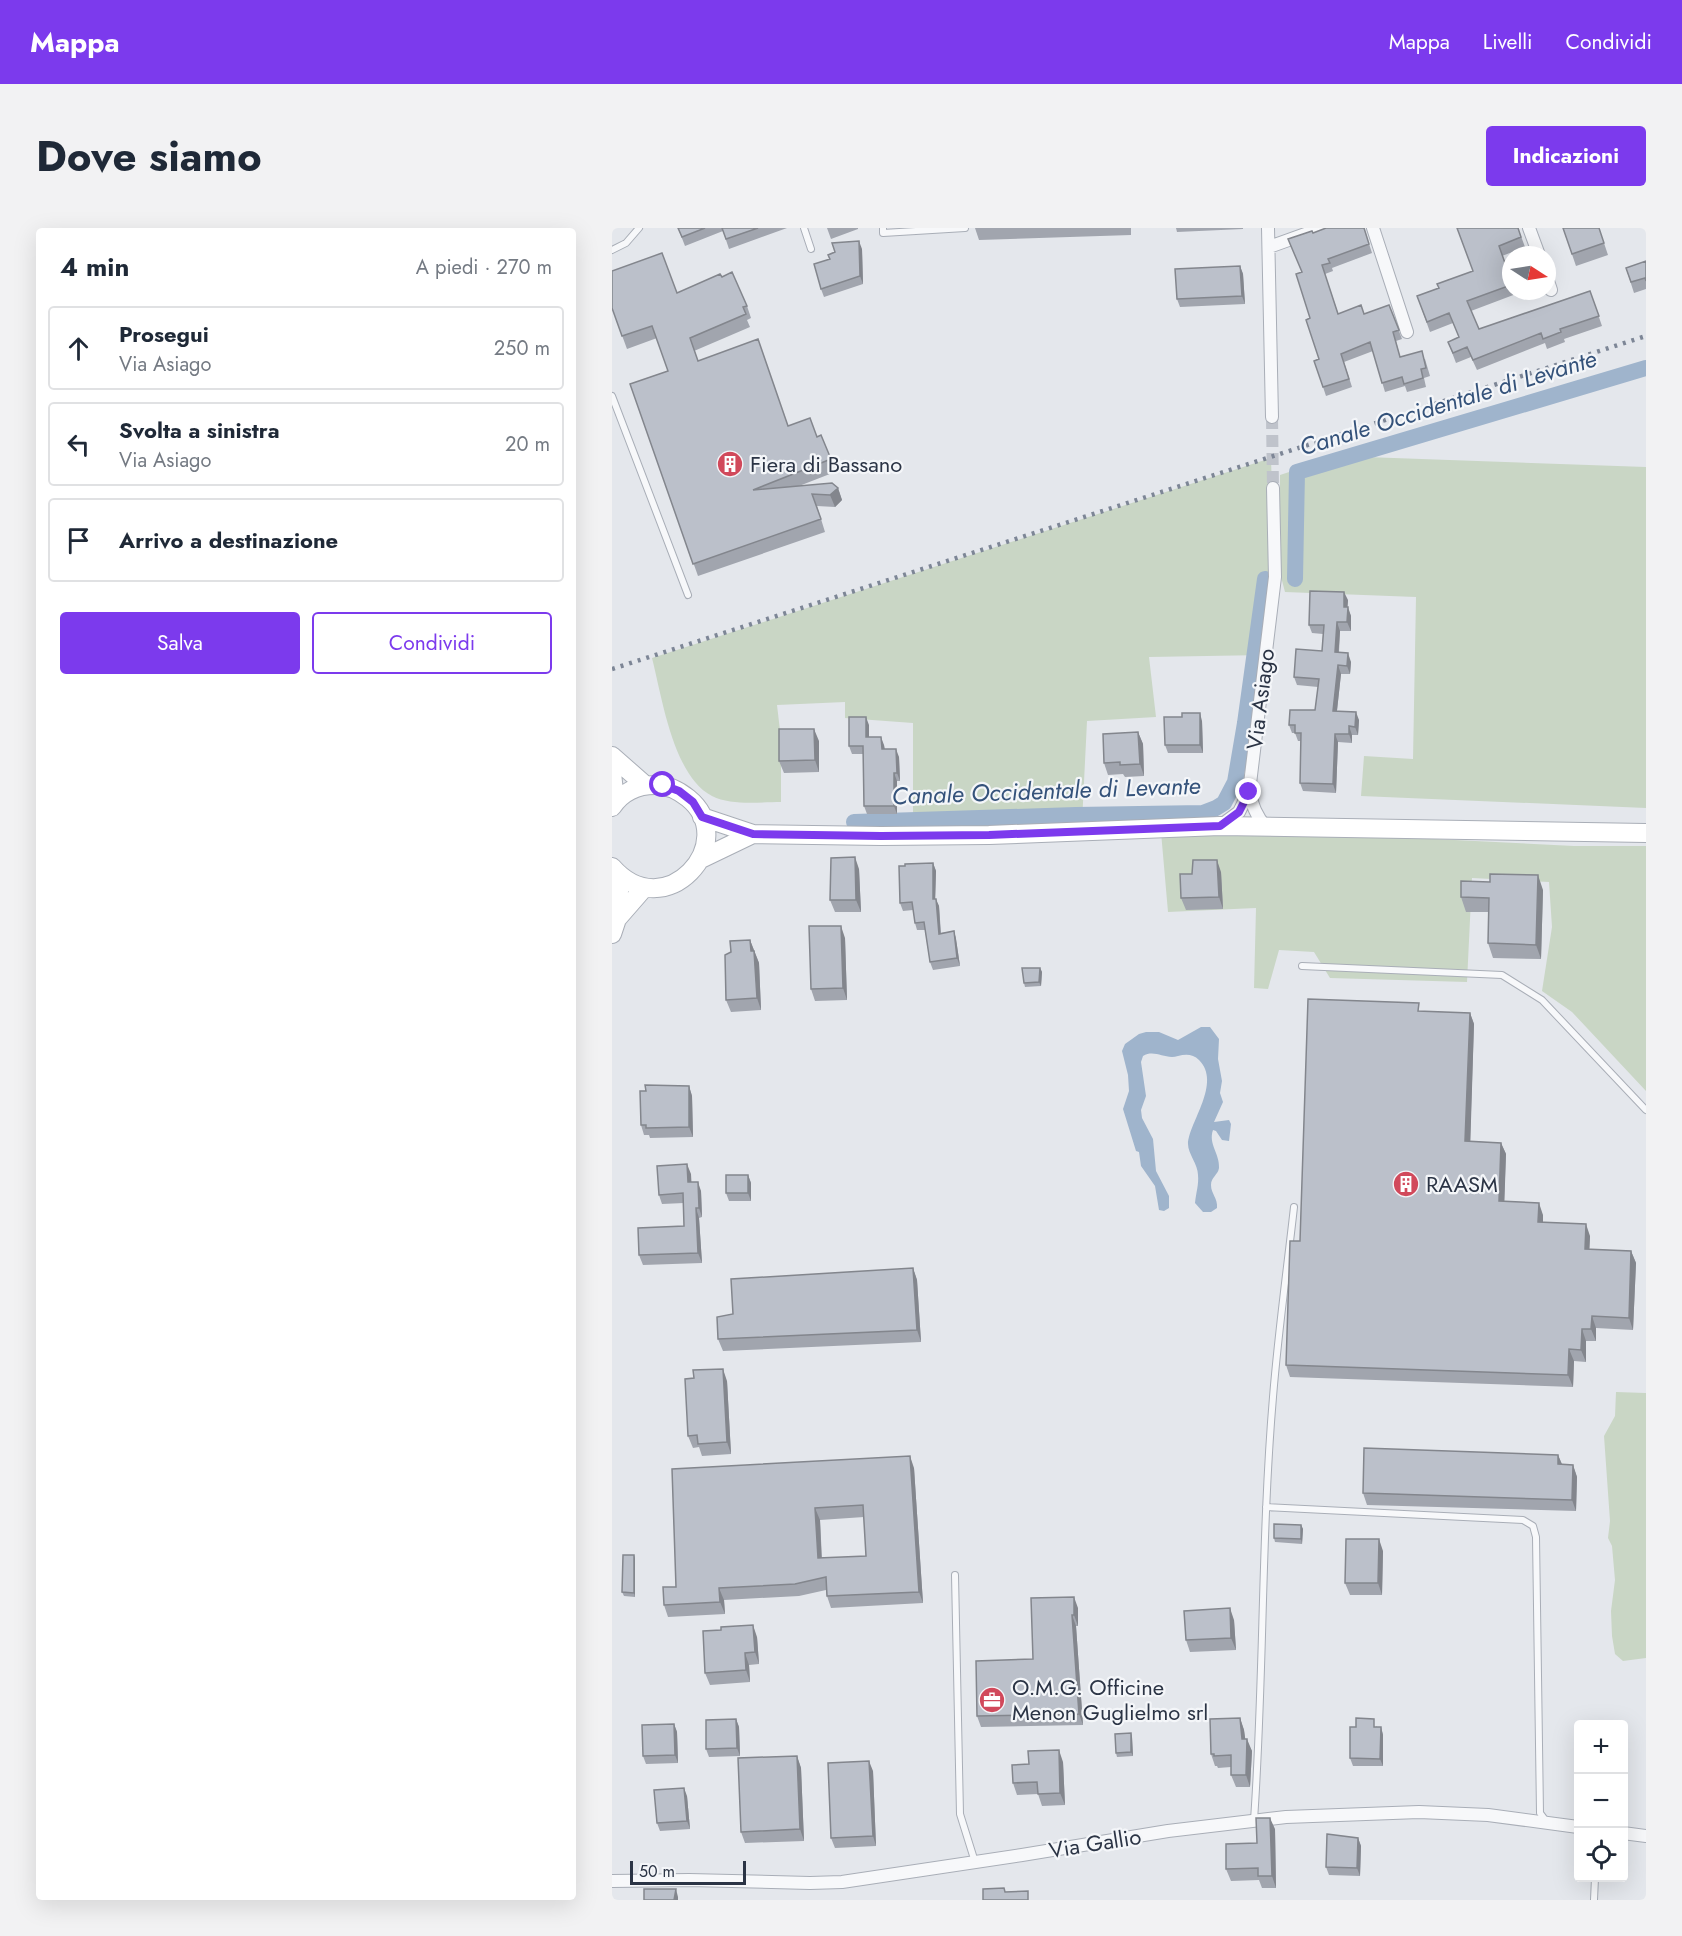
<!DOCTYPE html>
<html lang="it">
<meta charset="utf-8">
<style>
:root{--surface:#fff;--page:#f2f2f3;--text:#1f2937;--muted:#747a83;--line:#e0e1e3;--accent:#7c3aed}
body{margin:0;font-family:Jost,sans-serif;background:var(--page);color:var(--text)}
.controls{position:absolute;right:18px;bottom:18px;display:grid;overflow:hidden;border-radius:6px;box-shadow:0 6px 24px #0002}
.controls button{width:54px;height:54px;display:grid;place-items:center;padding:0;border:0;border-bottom:2px solid var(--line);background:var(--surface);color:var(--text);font:30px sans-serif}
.compass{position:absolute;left:890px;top:18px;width:54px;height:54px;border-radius:50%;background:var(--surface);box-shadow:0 6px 24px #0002;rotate:102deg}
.scale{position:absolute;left:18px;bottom:15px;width:116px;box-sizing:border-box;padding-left:6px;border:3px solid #2b3445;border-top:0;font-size:16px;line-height:21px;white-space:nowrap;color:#2b3445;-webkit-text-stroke:4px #f4f6f9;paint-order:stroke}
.stop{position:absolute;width:18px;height:18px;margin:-14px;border:4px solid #7c3aed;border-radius:50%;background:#fff}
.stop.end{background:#7c3aed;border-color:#fff;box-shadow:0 2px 6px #0008}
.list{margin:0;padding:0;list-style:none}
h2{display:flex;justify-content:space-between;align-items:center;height:78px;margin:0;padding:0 24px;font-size:26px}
h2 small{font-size:20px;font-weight:400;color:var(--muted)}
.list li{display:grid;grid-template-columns:39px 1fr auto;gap:18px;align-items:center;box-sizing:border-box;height:84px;margin:0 12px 12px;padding:0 12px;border:2px solid var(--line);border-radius:6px}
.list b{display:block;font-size:22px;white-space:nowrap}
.list p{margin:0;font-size:20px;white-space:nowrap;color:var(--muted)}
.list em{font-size:20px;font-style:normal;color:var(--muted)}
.actions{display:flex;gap:12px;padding:18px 24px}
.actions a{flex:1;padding:14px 0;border:2px solid var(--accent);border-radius:6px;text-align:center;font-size:21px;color:var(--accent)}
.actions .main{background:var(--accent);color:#fff}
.icon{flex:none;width:33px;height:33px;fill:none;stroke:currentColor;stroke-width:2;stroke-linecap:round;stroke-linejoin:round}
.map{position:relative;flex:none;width:1034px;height:1672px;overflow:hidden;border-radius:6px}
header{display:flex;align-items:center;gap:36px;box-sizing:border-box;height:84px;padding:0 30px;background:var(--accent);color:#fff}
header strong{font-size:28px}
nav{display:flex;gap:33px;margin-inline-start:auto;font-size:21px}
.intro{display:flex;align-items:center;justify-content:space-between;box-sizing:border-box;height:144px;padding:0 36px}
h1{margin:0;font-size:42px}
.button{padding:15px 27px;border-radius:6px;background:var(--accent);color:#fff;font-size:21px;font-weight:700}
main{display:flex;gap:36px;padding:0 36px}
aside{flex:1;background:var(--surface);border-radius:6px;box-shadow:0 6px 24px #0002}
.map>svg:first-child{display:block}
.green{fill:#c9d6c5}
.water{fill:#9fb4cc}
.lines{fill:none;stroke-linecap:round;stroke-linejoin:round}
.canal{stroke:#9fb4cc;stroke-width:16}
.minor-tunnel{stroke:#bfc3cb;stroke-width:12;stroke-dasharray:12 6;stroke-linecap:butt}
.service-casing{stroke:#a9aeb7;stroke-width:8}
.minor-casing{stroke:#a9aeb7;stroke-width:14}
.secondary-casing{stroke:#a9aeb7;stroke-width:20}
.service{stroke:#f7f8fa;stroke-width:6}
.minor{stroke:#f7f8fa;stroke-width:12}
.secondary{stroke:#fff;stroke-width:18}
.rail{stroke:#7d8696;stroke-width:4.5;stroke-dasharray:3 6;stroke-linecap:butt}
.wall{fill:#a1a5ae;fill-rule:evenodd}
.shaded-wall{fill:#83868d}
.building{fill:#bbc0ca;stroke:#83868d;stroke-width:1.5;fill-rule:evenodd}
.route{stroke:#7c3aed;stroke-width:8}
.labels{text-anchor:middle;stroke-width:4.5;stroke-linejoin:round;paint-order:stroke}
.poi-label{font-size:22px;fill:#2b3445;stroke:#f4f6f9;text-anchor:start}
.street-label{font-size:22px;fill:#2b3445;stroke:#f4f6f9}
.water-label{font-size:24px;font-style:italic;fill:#34527a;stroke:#f4f6f9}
</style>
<header>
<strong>Mappa</strong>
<nav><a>Mappa</a><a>Livelli</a><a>Condividi</a></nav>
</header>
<div class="intro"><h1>Dove siamo</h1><a class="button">Indicazioni</a></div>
<main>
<aside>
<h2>4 min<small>A piedi · 270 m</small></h2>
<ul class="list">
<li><svg class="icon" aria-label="ahead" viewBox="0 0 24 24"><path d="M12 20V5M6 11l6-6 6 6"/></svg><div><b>Prosegui</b><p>Via Asiago</p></div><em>250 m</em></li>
<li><svg class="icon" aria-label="left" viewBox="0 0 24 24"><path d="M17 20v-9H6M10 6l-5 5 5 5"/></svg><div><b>Svolta a sinistra</b><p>Via Asiago</p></div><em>20 m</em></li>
<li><svg class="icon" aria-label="arrive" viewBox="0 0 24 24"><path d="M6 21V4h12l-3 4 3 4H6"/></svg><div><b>Arrivo a destinazione</b></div></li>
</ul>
<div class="actions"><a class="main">Salva</a><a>Condividi</a></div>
</aside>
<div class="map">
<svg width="1034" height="1672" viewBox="0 0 1034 1672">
<rect width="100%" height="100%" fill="#e4e7ec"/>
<path class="green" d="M726,228L1034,239V580L749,568L752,528L801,531L804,369L673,364L668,345V247Z
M659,230L661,295L652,427L537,429L544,489L475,493L470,595L301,600V495L233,490V474L165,477L169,511V574C148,574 120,578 100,568C61,548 50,469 40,430Z
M549,604L741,607L962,618H1034V863L960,784L930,763L940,699L937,654L860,650L855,754L718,750L702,724L667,722L656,761L642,760L644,680L556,684Z
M1004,1164L1034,1165V1430L1011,1433L1003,1426L1000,1408L999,1383L1003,1352L1000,1318L996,1310L998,1293L992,1208L1003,1188Z"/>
<path class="water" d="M589,799H598L607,811L606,831L610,853L608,865L611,874L602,894L617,892L619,896L617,913L610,912L604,903L601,902C596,916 608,926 607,940C606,947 599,949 599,957C599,966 606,970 605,980L599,984H591L583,975C584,965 587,956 586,947C586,936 576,926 576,916C577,894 610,855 587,832C581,826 574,826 566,828C553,832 543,821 531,828L529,834L534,868L529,882L530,890L541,911L544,943L557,968V980L552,983L547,982L543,958L529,938L527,924L524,923L511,881L517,863L516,847L510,823L513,816L527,806L534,804H547L566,812Z"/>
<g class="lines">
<path class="canal" d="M683,351L685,244L1034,140
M242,594L464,587L591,585L604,580L612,575L623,554L633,495L653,351"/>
<path class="minor-tunnel" d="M660,189L661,260"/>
<g class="service-casing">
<path id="service" d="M192,0L199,21
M271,0V5L353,0
M0,22L14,15L27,0
M0,168L76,367
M690,738L890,747L930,772L1034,882
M654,1279L911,1292L921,1298L924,1309L928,1585L934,1593
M343,1347L348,1586L363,1634
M642,1592C652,1451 649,1310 661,1169C666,1106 675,1042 682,979
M982,1672L983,1650"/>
</g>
<g class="minor-casing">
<path id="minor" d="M656,0L660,189
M761,0L795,104
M917,0L927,27
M657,19L710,0
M935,50L939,62
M637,564C641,578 644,588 654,599
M608,598L627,584L637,564L663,349L661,260
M1011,1605L1034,1608
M0,1653L77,1652L198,1655L230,1654L410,1627L556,1603L674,1589L807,1584L876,1587L966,1599"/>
</g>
<g class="secondary-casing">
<path id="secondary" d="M0,528L33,557
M0,545L3,573
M0,579C10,564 26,557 43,557C56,557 66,562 76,570C130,614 53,700 0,639
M90,589L141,606L269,608L377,607L608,598L1034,605
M89,631L141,606
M5,691L32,660
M0,706L5,691L8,649"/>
</g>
<use href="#service" class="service"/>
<use href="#minor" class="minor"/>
<use href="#secondary" class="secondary"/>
<path class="rail" d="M0,441L1034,108"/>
</g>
<path class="wall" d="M66,0H175L117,21L111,3L73,18Z
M215,0H246V1L219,11Z
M363,0H519V7L367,12Z
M564,0H631V1L565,4Z
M752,0L760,25L720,40L721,43L713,46L726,85L752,86L777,77L790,111L784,113L788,129L813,131L818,148L812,150L814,159L795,164L793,158L773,164L761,123L732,134L740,159L714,168L711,159L707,131L698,90L689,44L701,5Z
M845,0H906L913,19L890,28L899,52V63H903L904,66L859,83L867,101L978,63L990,98L952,111L953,114L935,121L933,115L865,142L859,129L844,135L836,114L847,109L841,95L818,104L805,68L827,60L861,43Z
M951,0H987L996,27L964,38Z
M250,21L251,56L212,69L209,61L217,31L216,27L223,24Z
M1034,33V61L1022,65L1014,40Z
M628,38L631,46L633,76L568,79L565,71Z
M110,49L135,78L139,90L135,92L138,99L82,123L86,133L176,198L205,209L209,207L223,244L187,258L226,260L230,272L223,279L205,278L213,304L86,348L18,156L56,143L45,110L15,121L0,80L65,65Z
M736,372L735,379L739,388V403H728L727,424L739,434L738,446H729L725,483L747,492L746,507H740V515L726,514L724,565L691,563L688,555L689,513H686L683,505H680L677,497L703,482L706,459L685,457L682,449L710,423L711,406L700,405L697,397Z
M590,493L591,525H556L553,517Z
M257,497V509L272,517L273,521L287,529L288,553H285V586H255L252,578L251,526H240L237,518Z
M526,504L531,516L532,548L513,549L511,546L496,547L492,535Z
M207,513V544L172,545L167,533Z
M321,635L324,643L323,671L327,678L329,705L342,703L344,711L348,738L321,742L318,734L313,702H305L303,695L301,682L291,683L288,675Z
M247,641L249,684H223L218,672Z
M609,644L611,681L574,682L569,670L580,646Z
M878,654L931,662L929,731L881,730L876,715L877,684H854L849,669Z
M233,710L235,772L203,773L199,761Z
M138,712L147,735L149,782L119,784L114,772L119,724Z
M428,740L430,744L429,758L413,759L412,755Z
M809,783L858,785L862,796L858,913L889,915L894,926L892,974L931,987V995L978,1008L977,1021L1019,1023L1024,1035L1021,1102L984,1100V1113H974V1134L962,1133L961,1159L678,1149L674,1137L688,1013Z
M77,858L80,868L81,909L38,910L37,907H32L29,897Z
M79,946V954L89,963L90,989L87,990L90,1035L31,1037L27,1027L72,998V975L50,976L47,967Z
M136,947L139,955V973H117L114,965Z
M301,1040L305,1052L309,1114L111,1123L106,1111L121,1086Z
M115,1153L119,1226L90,1228L87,1219L81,1220L76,1208Z
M946,1227L950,1236L961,1237L965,1249L964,1283L755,1277L751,1265Z
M302,1240L311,1375L219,1380L215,1368L214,1362L187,1368L112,1372L113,1386L56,1389L52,1377L64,1359L60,1241ZM252,1289L254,1328L210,1330L208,1292Z
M689,1297L691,1301L690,1316L663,1314L662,1310Z
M771,1323L770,1367H738L733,1355Z
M22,1327L23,1331V1369L12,1368L10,1364Z
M466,1380V1398H464L471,1497L369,1499L365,1488L421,1431Z
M622,1392L624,1422L578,1424L574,1412Z
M145,1409L147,1436L137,1437L138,1454L98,1457L93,1445Z
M628,1490L632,1502L633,1511L640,1523L638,1559H624L619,1547V1539L606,1540L605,1538H603L599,1526Z
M124,1491L127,1499L128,1528L97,1529L94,1521Z
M62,1496L65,1504L66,1535L34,1536L31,1528Z
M765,1498V1499H769L771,1507V1538H741L738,1530Z
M519,1505L520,1509L521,1528L505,1529L504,1525Z
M185,1528L189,1540L192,1613L133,1615L129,1604Z
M451,1534L453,1577L430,1578L426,1566L405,1567L401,1555L417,1536Z
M261,1543L264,1618L223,1620L219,1610Z
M75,1568L78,1601L48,1603L45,1595Z
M663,1601L664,1660H650L647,1652L619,1653L614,1641Z
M746,1610L749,1618L748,1648L717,1647L714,1639Z"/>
<path class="shaded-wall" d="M247,13L250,21L251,56L248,48Z
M628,38L631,46L633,76L630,68Z
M226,260L230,272L223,279L218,267Z
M732,364L736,372L735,388L732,379Z
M736,379L739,388V403L735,394Z
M725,394L728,403L726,432L723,424Z
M736,425L739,434L738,446L735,438Z
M726,437L729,446L724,491L721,483Z
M744,484L747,492L746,507L743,499Z
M588,485L590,493L591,525L588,517Z
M254,489L257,497V517L254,509Z
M737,498L740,507V515L737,506Z
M202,501L207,513V544L203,532Z
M526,504L531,516L532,548L528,536Z
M723,506L726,514L724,565L721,556Z
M269,509L272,517L273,529L270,521Z
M284,521L287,529L288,553L285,545Z
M282,545L285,553V586L282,578Z
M243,629L247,641L249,684L244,672Z
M605,632L609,644L611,681L607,669Z
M321,635L324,643L323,678L321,671Z
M926,647L931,662L929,731L924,717Z
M324,671L327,678L329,713L327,706Z
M229,698L233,710L235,772L231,760Z
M342,703L344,711L348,738L345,730Z
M138,712L147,735L149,782L145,770L139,723Z
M428,740L430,744L429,758L427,754Z
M858,785L862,796L858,925L853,913Z
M77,858L80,868L81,909L77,899Z
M889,915L894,926L892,985L887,973Z
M75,936L79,946L80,964L76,954Z
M136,947L139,955V973L136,965Z
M86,954L89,963L90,989L87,980Z
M927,975L931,987V1006L926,994Z
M84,980L87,990L90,1035L86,1025Z
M974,996L978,1008L977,1033L973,1021Z
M1019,1023L1024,1035L1021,1102L1017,1090Z
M301,1040L305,1052L309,1114L305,1102Z
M980,1088L984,1100V1113L979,1101Z
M970,1101L974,1113V1134L969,1122Z
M957,1121L962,1133L961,1159L956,1147Z
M111,1141L115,1153L119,1226L115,1214Z
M946,1227L951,1239L946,1236Z
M298,1228L302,1240L311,1375L307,1364Z
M961,1237L965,1249L964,1283L960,1272Z
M203,1280L208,1292L210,1342L206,1330Z
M689,1297L691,1301L690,1316L689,1311Z
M767,1311L771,1323L770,1367L766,1355Z
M22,1327L23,1331V1369L22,1365Z
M107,1360L112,1372L113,1386L108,1374Z
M462,1369L466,1380V1398L462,1387Z
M618,1380L622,1392L624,1422L619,1410Z
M460,1387L464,1398L471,1497L467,1486Z
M141,1397L145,1409L147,1436L143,1424Z
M133,1425L137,1437L138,1454L134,1442Z
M628,1490L632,1502L635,1523L630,1511Z
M124,1491L127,1499L128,1528L125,1520Z
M62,1496L65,1504L66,1535L63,1527Z
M769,1499L771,1507V1538L768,1531Z
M519,1505L520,1509L521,1528L519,1524Z
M635,1511L640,1523L638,1559L634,1547Z
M447,1522L451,1534L453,1577L448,1565Z
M185,1528L189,1540L192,1613L188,1601Z
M257,1533L261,1543L264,1618L261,1608Z
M72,1560L75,1568L78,1601L75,1593Z
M658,1590L663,1601L664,1660L660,1648Z
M746,1610L749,1618L748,1648L745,1640Z
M64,1661L66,1669V1672H62Z"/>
<path class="building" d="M66,0H93L70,9Z
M110,0H146L114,11Z
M714,0H752L757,16L716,31L718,35L710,37L726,86L749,77L752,86L777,77L787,102L781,104L788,129L810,123L814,140L809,141L811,150L792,156L790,149L770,155L758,114L729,126L737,151L711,159L702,133L707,131L694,92L698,90L684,46L690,44L676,11L700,3L701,5Z
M845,0H906L909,9L887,18L899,52V57L855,73L867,101L978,63L987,88L948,101L949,104L931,111L929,105L861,132L855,119L841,125L836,114L847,109L837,85L815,94L805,68L827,60L825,56L861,43Z
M951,0H987L992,15L960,26Z
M247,13L248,48L209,61L202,36L218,31L216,27L223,24L220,15Z
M50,25L65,65L108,46L110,49L120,44L135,78L131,79L134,86L78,110L86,133L146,111L176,198L198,190L205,209L209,207L219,231L141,262L220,255L226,260L218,267L200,266L209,291L81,336L18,156L56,143L40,98L10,108L0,80V43Z
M1034,33V53L1033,50L1019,54L1014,40Z
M628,38L630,68L565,71L563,41Z
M698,363L732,364V379H736L735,394H725L723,424L736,425L735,438L726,437L721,483L744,484L743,499L737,498V506H723L721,556L688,555L689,505H683V497H677L678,482H703L707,451L682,449L684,421L710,423L712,397H697Z
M570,485H588V517H553L552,489H570Z
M237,489H254V509H269L270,521H284L285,545H282V578H252L251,518H237Z
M167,501H202L203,532L167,533Z
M526,504L528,536L508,537V534L492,535L491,506Z
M243,629L244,672H218L219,630Z
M581,632H605L607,669L569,670L568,646H580Z
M321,635V671H324L327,706L342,703L345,730L318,734L312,694L303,695L300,674L288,675L287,638H293V636Z
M878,646L926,647L924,717L876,715L877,670L849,669V653L878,654Z
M197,698H229L231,760L199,761Z
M138,712L139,723H142L145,770L114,772L113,727L119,724L118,713Z
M410,740H428L427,754L412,755Z
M696,771L807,775L806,783L858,785L853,913L889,915L887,973L927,975L926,994L974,996L973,1021L1019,1023L1017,1090L980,1088L979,1101H970L969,1122L957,1121L956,1147L674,1137L678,1013H688Z
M33,857L77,858V899L34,900V897H29L28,863H34Z
M75,936L76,954H86L87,980H84L86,1025L27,1027L26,1000L72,998L71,965L47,967L45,938Z
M114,947H136V965H114Z
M301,1040L305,1102L106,1111L105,1089L121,1086L119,1051Z
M111,1141L115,1214L86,1216L85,1207L76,1208L73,1151L82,1150L81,1142Z
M752,1220L946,1227V1236L961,1237L960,1272L751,1265Z
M298,1228L307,1364L215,1368L214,1349L183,1356L107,1360L108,1374L52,1377L51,1359H64L60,1241ZM251,1277L254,1328L206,1330L203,1280Z
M662,1296L689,1297V1311L662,1310Z
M734,1311H767L766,1355H733Z
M11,1327H22V1365L10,1364Z
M462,1369V1387H460L467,1486L365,1488L364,1433L421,1431L419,1370Z
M618,1380L619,1410L574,1412L572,1383Z
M141,1397L143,1424L133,1425L134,1442L93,1445L91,1403L109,1402V1399Z
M628,1490L630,1511H635L634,1547H619V1527L602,1528V1526H599L598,1491Z
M744,1490L762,1491V1499H769L768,1531L738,1530V1499H744Z
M124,1491L125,1520L94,1521V1492Z
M62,1496L63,1527L31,1528L30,1497Z
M519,1505V1524L504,1525L503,1506Z
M447,1522L448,1565L426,1566L425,1554L401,1555L400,1537L417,1536L416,1523Z
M185,1528L188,1601L129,1604L126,1530Z
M257,1533L261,1608L219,1610L216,1535Z
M72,1560L75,1593L45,1595L42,1562Z
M644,1590H658L660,1648H646V1640L614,1641V1616L645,1615Z
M715,1606L746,1610L745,1640L714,1639Z
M392,1660L393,1664L416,1663V1672H371V1661Z
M32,1661H64L62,1672H32Z"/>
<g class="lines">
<path class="route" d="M51,557L67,563L81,574L90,589L141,606L269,608L377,607L608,598L627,584L637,564"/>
</g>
<defs>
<g id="building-disc" transform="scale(1.35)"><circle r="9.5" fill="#d1495b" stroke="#f4f6f9"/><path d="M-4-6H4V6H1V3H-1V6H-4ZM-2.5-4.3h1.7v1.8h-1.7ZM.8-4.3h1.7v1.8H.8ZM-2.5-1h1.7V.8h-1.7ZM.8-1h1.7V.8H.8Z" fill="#fff"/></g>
<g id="office-disc" transform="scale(1.35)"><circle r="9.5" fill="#d1495b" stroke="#f4f6f9"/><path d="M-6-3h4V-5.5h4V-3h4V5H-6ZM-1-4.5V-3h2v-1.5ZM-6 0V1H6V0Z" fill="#fff"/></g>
</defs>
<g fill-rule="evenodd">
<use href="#building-disc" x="118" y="236"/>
<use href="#building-disc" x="794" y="956"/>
<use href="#office-disc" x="380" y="1472"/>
</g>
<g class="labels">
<g class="poi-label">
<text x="138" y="244">Fiera di Bassano</text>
<text x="814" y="964">RAASM</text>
<text x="400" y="1467">O.M.G. Officine<tspan x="400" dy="25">Menon Guglielmo srl</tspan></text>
</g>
<g class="street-label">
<text transform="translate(648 471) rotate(-83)" y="8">Via Asiago</text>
<text transform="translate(483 1615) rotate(-9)" y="8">Via Gallio</text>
</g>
<g class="water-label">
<text transform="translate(836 175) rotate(-17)" y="8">Canale Occidentale di Levante</text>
<text transform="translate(434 563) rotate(-2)" y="8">Canale Occidentale di Levante</text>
</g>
</g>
</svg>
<div class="controls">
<button>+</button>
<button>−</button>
<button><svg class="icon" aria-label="locate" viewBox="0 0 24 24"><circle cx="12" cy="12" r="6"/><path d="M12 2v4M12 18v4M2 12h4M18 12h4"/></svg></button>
</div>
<svg class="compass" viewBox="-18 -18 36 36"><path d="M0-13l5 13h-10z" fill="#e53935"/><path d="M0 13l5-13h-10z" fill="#747a83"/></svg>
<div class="scale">50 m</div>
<div class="stop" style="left:51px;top:557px"></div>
<div class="stop end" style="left:637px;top:564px"></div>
</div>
</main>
